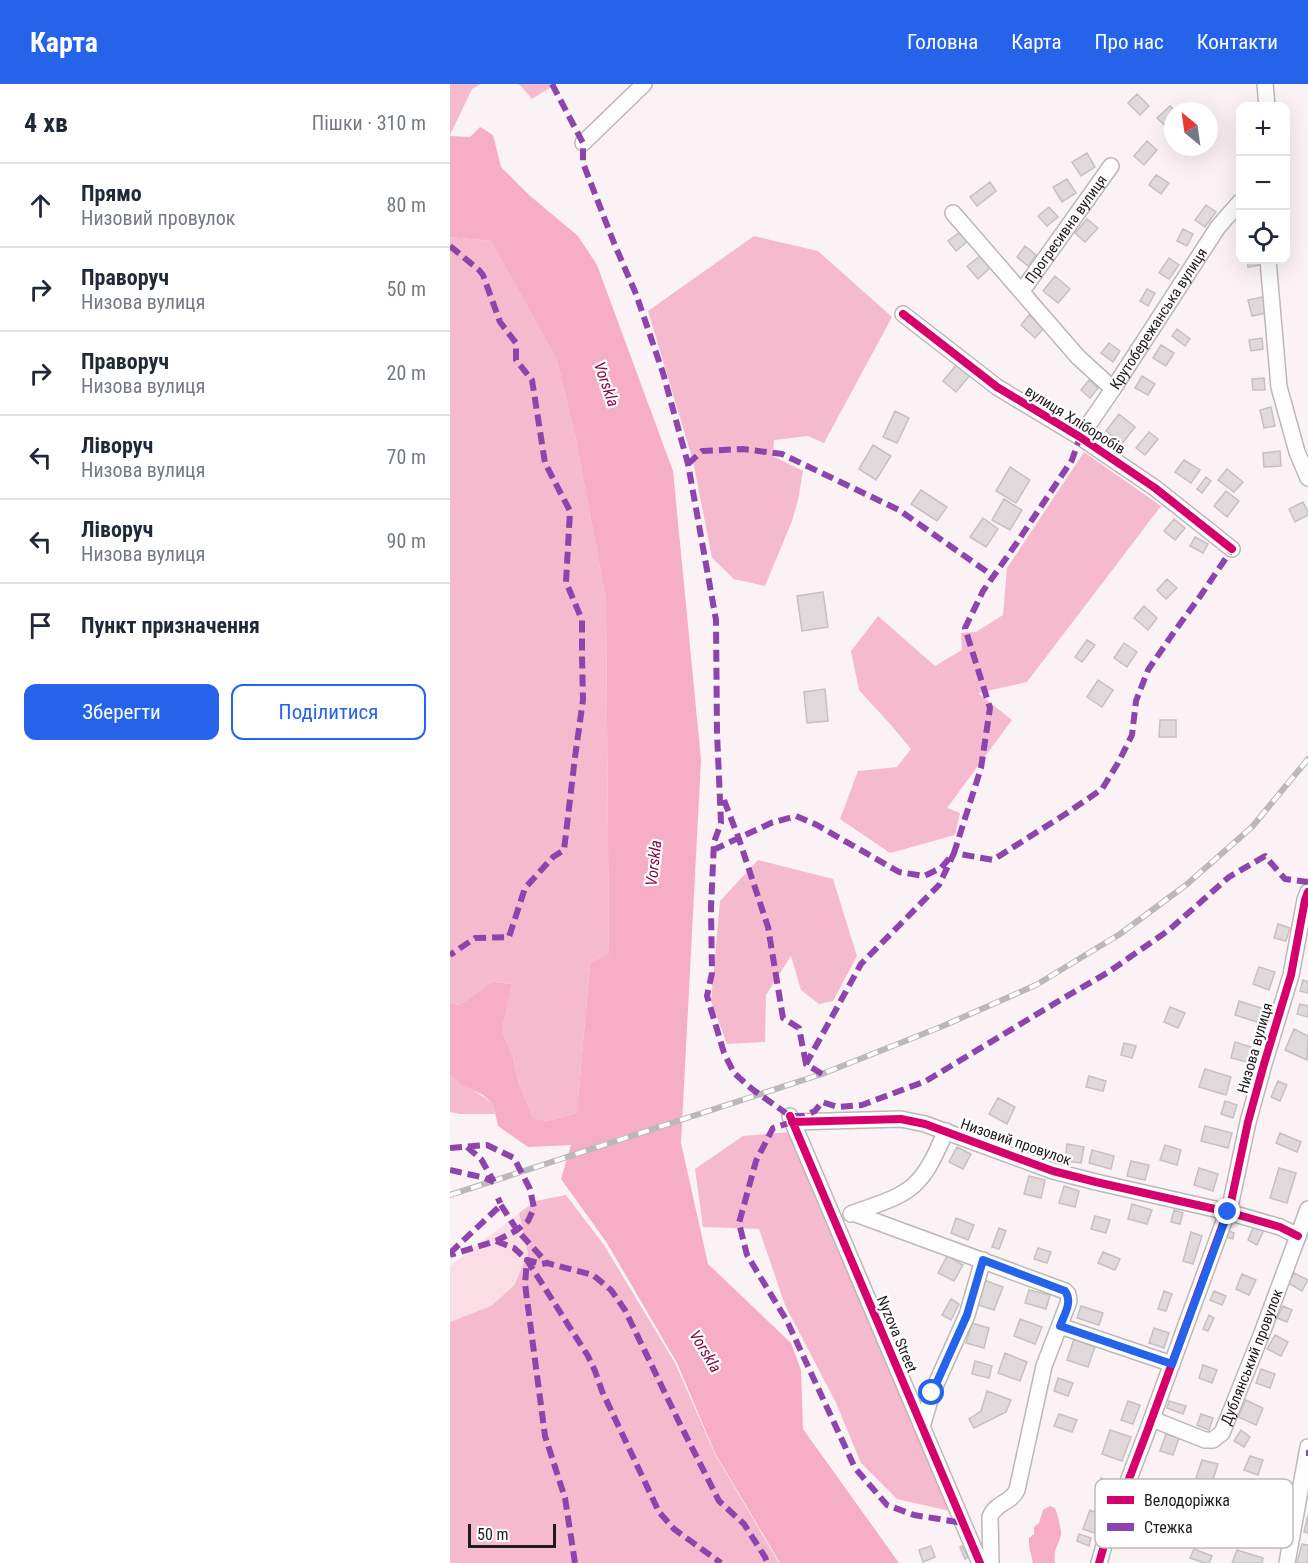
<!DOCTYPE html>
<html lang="uk">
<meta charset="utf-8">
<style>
:root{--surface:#fff;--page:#f6f6f7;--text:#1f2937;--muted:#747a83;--line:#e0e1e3;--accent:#2563eb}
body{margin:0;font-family:"Roboto Condensed",sans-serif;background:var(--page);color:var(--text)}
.controls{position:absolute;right:18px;top:18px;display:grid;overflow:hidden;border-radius:12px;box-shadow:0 6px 24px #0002}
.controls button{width:54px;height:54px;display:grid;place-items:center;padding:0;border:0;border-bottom:2px solid var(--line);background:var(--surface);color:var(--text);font:30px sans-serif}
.compass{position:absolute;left:714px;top:18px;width:54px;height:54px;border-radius:50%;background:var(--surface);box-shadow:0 6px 24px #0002;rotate:331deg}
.scale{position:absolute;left:18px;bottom:15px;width:88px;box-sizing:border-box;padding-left:6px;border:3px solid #221b1d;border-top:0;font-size:16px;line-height:21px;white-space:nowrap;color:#221b1d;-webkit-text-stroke:4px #fff;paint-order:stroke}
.stop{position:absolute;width:18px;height:18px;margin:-14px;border:4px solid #2563eb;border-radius:50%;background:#fff}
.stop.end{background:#2563eb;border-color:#fff;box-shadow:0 2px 6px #0008}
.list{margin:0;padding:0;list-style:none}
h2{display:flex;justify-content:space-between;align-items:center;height:78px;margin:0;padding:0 24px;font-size:26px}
h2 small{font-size:20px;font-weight:400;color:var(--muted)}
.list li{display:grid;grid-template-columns:39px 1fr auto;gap:18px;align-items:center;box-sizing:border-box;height:84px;padding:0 24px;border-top:2px solid var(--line)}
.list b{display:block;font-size:22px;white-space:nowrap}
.list p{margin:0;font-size:20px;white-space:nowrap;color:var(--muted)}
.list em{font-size:20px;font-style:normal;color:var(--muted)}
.actions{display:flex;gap:12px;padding:18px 24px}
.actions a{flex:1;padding:14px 0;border:2px solid var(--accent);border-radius:12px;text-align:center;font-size:21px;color:var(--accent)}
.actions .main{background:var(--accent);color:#fff}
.icon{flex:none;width:33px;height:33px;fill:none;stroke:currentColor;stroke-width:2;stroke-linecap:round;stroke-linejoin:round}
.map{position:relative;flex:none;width:858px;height:1479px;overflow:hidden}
header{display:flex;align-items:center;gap:36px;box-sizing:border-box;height:84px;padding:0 30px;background:var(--accent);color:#fff}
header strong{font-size:28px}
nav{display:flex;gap:33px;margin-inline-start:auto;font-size:21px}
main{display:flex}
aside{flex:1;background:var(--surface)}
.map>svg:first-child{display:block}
.green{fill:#fbdde6}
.forest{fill:#f6bacf}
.water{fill:#f6adc6}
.building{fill:#e0d9db;stroke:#c7c0c2;stroke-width:1.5}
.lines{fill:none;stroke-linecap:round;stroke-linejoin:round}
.minor-casing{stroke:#beb7b9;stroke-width:18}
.minor{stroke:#fefdfd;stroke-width:15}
.rail-casing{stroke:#bbb8b9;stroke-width:6}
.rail{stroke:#fff;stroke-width:4;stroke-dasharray:11;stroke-linecap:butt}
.quiet{stroke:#8e44ad;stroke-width:6;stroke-dasharray:12 6;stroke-linecap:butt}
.cycleway-casing{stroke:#fff;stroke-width:11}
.cycleway{stroke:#d6006c;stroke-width:8}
.route{stroke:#2563eb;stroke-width:8}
.labels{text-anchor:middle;stroke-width:4.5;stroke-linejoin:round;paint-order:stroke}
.street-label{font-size:15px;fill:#221b1d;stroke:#fff}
.water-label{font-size:16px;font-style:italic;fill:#850849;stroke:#fff}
.key{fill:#fff;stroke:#bdbbbb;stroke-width:1.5}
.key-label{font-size:16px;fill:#221b1d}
</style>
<header>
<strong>Карта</strong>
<nav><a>Головна</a><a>Карта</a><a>Про нас</a><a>Контакти</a></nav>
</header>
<main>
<aside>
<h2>4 хв<small>Пішки · 310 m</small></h2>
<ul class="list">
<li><svg class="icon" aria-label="ahead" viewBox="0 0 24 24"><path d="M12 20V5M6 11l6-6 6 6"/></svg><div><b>Прямо</b><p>Низовий провулок</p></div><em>80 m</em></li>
<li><svg class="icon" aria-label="right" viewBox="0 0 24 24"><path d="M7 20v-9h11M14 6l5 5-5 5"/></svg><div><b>Праворуч</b><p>Низова вулиця</p></div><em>50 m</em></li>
<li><svg class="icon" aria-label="right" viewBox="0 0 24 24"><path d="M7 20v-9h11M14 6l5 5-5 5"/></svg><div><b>Праворуч</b><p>Низова вулиця</p></div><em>20 m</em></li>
<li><svg class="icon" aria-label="left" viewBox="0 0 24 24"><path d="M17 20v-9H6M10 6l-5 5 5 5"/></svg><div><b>Ліворуч</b><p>Низова вулиця</p></div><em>70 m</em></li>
<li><svg class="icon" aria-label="left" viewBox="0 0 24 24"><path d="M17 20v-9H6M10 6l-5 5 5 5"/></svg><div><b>Ліворуч</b><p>Низова вулиця</p></div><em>90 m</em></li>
<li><svg class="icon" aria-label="arrive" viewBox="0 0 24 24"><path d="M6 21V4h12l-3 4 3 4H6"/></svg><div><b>Пункт призначення</b></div></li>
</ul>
<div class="actions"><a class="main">Зберегти</a><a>Поділитися</a></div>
</aside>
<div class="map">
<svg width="858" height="1479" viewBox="0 0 858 1479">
<rect width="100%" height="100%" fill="#faf2f4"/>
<path class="green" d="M69,1129L78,1170L63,1201L41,1222L0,1238V1182Z"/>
<path class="forest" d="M0,0H31L22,5L0,51Z
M68,0H106L82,15L71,2Z
M304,152L368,167L442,233L374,359L358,352L324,356L323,372L353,387L348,416L342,437L315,502L284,495L262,474L243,377L198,227Z
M0,153L41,157L107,276L126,356L156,516L159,871L140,879L127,1029L97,1037L83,1034L68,997L63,973L52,946L62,900L42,898L9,921L0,919Z
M634,368L711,422L577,598L528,609L562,636L497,724L510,729L505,751L440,769L390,735L408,687L447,683L461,665L441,641L409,606L401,567L428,532L485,582L512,566L511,549L526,548L553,531L557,484Z
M308,776L383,795L407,872L383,917L369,920L351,906L341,872L316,911L315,958L277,960L261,917L270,817Z
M0,991C14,1002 30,1009 43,1020L45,1030H10L0,1028Z
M340,1048L500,1427L447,1415L411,1379L386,1319L335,1221L309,1145L253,1143L245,1085L293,1052Z
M116,1111L154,1161L225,1279L265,1370L329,1479H0V1238L41,1222L64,1201L78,1170L69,1129L86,1117Z"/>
<path class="water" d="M30,43L43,51L51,83L79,111L128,152L147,181L223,387L251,676L231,1059L258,1180L341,1259L351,1286L353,1345L449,1479H330L265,1369L227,1279L157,1159L111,1095L121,1061L78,1063L48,1042L43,1020L33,1011L12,1001L0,991V919L9,921L42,898L62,900L52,946L63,973L68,997L83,1034L97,1037L127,1029L140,879L159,870L156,516L126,356L107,276L41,157L0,153V52L20,53Z
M600,1422L605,1424C607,1428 612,1448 611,1451C608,1463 603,1465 605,1479H583L579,1462V1454L584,1450V1443L589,1439L593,1426Z"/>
<path class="building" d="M687,10L699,22L690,31L678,19Z
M720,22L725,27H723V43L720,46L707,34Z
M697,57L707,66L694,81L684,72Z
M637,69L645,83L631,92L622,78Z
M706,91L719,99L711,110L699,101Z
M617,95L626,109L612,118L603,103Z
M540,98L546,107L527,122L520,113Z
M756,121L766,128L755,143L745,136Z
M599,123L608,133L597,142L588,132Z
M637,135L648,144L635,158L625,149Z
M733,145L743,150L737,162L727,157Z
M510,148L518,157L506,167L498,157Z
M575,162L586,171L578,182L567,173Z
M530,172L540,184L528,195L517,182Z
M719,174L729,181L719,195L709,189Z
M797,176H809V181L798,183Z
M605,192L620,205L608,219L593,207Z
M697,205L705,209L698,222L690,217Z
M813,213L817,229L802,232L798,216Z
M579,231L594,244L585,254L571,241Z
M727,245L740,255L735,262L722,252Z
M812,254L813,265L801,267L799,256Z
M659,259L670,267L663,278L651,269Z
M711,261L724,269L716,282L703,274Z
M508,279L521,290L506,308L493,297Z
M692,292L705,300L698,311L685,304Z
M814,294L815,306H803L802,295Z
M639,296L648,304L640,314L631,306Z
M821,323L825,342L814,344L810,326Z
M445,327L459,334L447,359L433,353Z
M669,330L685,343L672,360L656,347Z
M699,348L708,355L695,371L686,364Z
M423,361L441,372L426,396L409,385Z
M830,367L831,382L814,383L813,369Z
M734,376L750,386L741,399L725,388Z
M560,383L580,396L566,419L546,407Z
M777,385L793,398L784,408L768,396Z
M756,393L761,397L752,409L747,405Z
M471,406L497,423L487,437L461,420Z
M776,407L789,417L777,433L764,422Z
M554,415L572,426L560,446L542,436Z
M853,418L858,428V431L845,438L839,425Z
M533,434L548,445L536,463L520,453Z
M724,435L735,444L725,456L714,447Z
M745,453L758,460L753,469L740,462Z
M717,495L727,504L716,515L707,506Z
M373,508L378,543L352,547L347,512Z
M694,522L707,534L698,546L684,534Z
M637,556L645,561L632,578L625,573Z
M674,559L687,568L677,583L664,574Z
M648,596L663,606L652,623L637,613Z
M375,605L378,637L357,639L354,608Z
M710,636H726V653H709Z
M828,840L840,844L836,857L824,854Z
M809,883L825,888L819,906L803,900Z
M853,896L858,898V909L850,907Z
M789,917L814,925L810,939L785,931Z
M850,920L858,922V933L847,930Z
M720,923L735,929L728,944L714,938Z
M844,945L858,952L857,976L835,966Z
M785,958L801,963L798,978L781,974Z
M674,959L686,962L682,974L671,971Z
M755,985L781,993L776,1011L749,1003Z
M639,992L656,997L653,1007L636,1003Z
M828,997L837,1001L830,1017L821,1013Z
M548,1014L565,1023L557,1040L539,1030Z
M775,1017L787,1021L783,1034L771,1030Z
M755,1042L782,1049L778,1064L751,1057Z
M830,1049L851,1058L847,1068L826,1059Z
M617,1060L634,1063L631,1079L615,1077Z
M715,1061L731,1066L727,1081L710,1076Z
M507,1063L521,1070L513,1085L499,1078Z
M642,1066L664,1072L661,1085L639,1079Z
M681,1077L699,1081L695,1096L677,1092Z
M749,1084L768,1090L763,1107L744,1101Z
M829,1084L846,1089L837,1119L820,1114Z
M579,1092L595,1096L591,1114L574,1110Z
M614,1102L629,1107L625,1123L609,1119Z
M682,1120L702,1126L697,1140L678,1135Z
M724,1126L733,1129L730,1140L721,1138Z
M645,1132L660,1136L656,1149L641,1145Z
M506,1134L524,1141L518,1156L501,1149Z
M804,1142L814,1146L807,1161L798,1156Z
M549,1144L556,1147L549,1165L542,1163Z
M779,1147L784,1149L783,1155L777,1153Z
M741,1148L752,1152L743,1180L733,1177Z
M588,1164L601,1168L597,1179L584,1175Z
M653,1168L670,1175L665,1186L648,1179Z
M497,1172L513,1181L504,1197L488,1189Z
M844,1189L858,1196L852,1207L838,1199Z
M792,1190L806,1196L799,1211L786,1205Z
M534,1196L553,1203L544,1226L525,1220Z
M579,1206L600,1211L596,1225L575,1219Z
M714,1207L722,1210L716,1227L708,1225Z
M764,1207L776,1212L772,1221L760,1216Z
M501,1215L509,1220L501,1236L492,1231Z
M631,1222L653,1229L649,1241L627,1234Z
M833,1222L842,1226L837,1238L827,1234Z
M759,1231L764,1234L758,1247L753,1245Z
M570,1235L592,1243L585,1260L564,1252Z
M522,1239L539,1244L534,1264L516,1259Z
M704,1244L719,1249L714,1264L699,1259Z
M825,1251L838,1258L831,1272L817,1265Z
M624,1255L645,1263L638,1283L617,1276Z
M555,1269L577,1278L570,1297L548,1289Z
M525,1277L542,1282L539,1294L522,1290Z
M753,1281L767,1286L762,1299L749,1294Z
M811,1285L825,1290L820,1304L806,1299Z
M608,1294L623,1299L618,1312L604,1307Z
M537,1307L561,1316L556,1328L524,1344L519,1335L531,1327Z
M796,1316L813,1324L806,1341L788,1333Z
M678,1317L690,1321L683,1340L671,1336Z
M719,1317L736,1322L733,1330L717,1324Z
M609,1330L627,1336L622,1348L604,1342Z
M751,1330L763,1334L759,1346L747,1341Z
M660,1346L681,1353L672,1377L652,1370Z
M791,1346L800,1353L794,1363L784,1357Z
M716,1350L729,1354L723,1371L710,1367Z
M800,1372L813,1376L808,1391L794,1386Z
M752,1376L768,1380L762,1399L746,1394Z
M651,1394L662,1398L657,1412L646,1409Z
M640,1426L653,1431L647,1450L633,1445Z
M858,1431V1449L854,1448Z
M629,1450L641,1454L639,1462L627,1457Z
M852,1460L858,1461V1479H847Z
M481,1462L485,1473L473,1478L469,1466Z
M512,1462L518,1473L515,1475L510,1463Z
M744,1465L762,1472L759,1479H755L740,1474Z
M787,1466L813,1474L812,1479H782Z"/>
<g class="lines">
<g class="minor-casing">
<g id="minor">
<path d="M815,0L817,22"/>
<path d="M133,59L194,0"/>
<path d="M503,129L628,273L663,305"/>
<path d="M818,176L829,303L847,368L858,394"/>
<path id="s1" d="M572,207L661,82"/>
<path d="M453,230L547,303L630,353L705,404L782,465"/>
<path id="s2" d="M630,353L663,305L768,143L790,118"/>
<path d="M340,1032L530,1479"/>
<path d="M342,1038L451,1035L475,1040L603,1087L646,1098L778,1128L830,1143L848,1152"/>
<path d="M403,1129L615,1207L618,1210L619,1217L594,1282L567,1406C561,1419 545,1419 540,1433L541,1479"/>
<path d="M401,1130C423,1121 452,1115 468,1097C481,1083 488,1064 496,1047"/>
<path d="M610,1242L722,1280"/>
<path id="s3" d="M702,1335L755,1356H763L772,1349L812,1249L858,1125"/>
<path d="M472,1343L482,1309L517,1231L533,1176"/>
<path d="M649,1479L655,1458L698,1345L781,1118L798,1038L814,980L841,891L855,816L858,808"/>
<path d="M837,1479L858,1363"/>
</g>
</g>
<use href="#minor" class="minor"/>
<g class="rail-casing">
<path id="rail" d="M0,1111L372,990L493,942L586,901L670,850L736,801L802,743L858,675"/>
</g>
<use href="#rail" class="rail"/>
<path class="quiet" d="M102,0L133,59V79L164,159L186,210L213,289L238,380L266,536L267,649L271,739L264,758L261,823L262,889L257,912L274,969L284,989L302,1005L340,1032H354L365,1027L372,1018L388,1023L412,1021L476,997L612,915L657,889L719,846L779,793L815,772L835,795L858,798
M0,162L29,186L33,191L50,238L66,259V276L82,296L95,379L120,427L116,498L132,536V572L133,616L125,673L114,766L103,773L75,804L59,853L25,854L0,871
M238,380L252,367L293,365L332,370L449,426L543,492
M274,716L289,755L318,843L333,934L349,944L356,980
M263,766L321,739L346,732L367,741L449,788L474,792L491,784L504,769L531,684L540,624L515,544L533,507L566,460L622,376L630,353
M372,990L356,980L411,880L489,801L504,769L543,776L617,729L652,705L668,679L682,651L686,617L698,586L724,548L751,511L782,465
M342,1038L323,1044L306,1077L289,1139L297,1171L337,1237L405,1384L437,1421L464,1431L513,1439
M17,1063L31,1075L44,1098
M0,1064L37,1061L64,1074L80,1105L84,1124L78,1137L67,1146L46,1157L0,1171
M0,1086L35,1094L44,1098
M51,1121L67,1146L97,1179
M46,1157L64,1164L77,1176L138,1272L145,1287L152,1307L209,1428L224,1445L271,1479
M0,1169L51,1121L48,1114
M856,1369H858
M125,1479L115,1414L95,1352L75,1200L77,1176L92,1180L97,1179L143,1191L161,1206L175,1226L228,1336L269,1417L294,1440L315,1473L317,1479"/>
<g class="cycleway-casing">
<path id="cycleway" d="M453,230L547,303L630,353L705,404L782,465
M340,1032L530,1479
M342,1038L451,1035L475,1040L603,1087L646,1098L778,1128L830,1143L848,1152
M649,1479L655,1458L698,1345L781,1118L798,1038L814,980L841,891L855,816L858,808"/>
</g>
<use href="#cycleway" class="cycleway"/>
</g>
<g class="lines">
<path class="route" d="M482,1309L517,1231L533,1176L615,1207C623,1218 614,1231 610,1242L722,1280L778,1128"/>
</g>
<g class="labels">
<g class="street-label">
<text dy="5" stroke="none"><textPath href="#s1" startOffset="76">Прогресивна вулиця</textPath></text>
<text dy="5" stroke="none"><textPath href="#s2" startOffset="142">Крутобережанська вулиця</textPath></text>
<text transform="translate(625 336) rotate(32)" y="5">вулиця Хліборобів</text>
<text transform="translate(805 964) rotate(-74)" y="5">Низова вулиця</text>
<text transform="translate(566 1058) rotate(19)" y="5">Низовий провулок</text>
<text transform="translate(447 1250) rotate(67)" y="5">Nyzova Street</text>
<text dy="5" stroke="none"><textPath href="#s3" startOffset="158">Дублянський провулок</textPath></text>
</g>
<g class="water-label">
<text transform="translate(157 300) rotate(71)" y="6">Vorskla</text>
<text transform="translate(203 779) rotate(-84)" y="6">Vorskla</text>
<text transform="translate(256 1267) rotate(59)" y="6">Vorskla</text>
</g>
</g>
<rect x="645" y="1395" width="198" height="69" rx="9" class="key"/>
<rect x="657" y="1412" width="27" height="8" fill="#d6006c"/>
<rect x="657" y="1439" width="27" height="8" fill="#8e44ad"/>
<g class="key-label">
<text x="694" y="1422">Велодоріжка</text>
<text x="694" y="1449">Стежка</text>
</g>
</svg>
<div class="controls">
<button>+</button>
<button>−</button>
<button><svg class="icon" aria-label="locate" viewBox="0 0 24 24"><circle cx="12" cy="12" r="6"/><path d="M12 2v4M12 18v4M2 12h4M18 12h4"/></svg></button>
</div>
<svg class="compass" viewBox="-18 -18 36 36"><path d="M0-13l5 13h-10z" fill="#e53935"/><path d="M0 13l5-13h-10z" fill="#747a83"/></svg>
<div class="scale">50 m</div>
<div class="stop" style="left:482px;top:1309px"></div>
<div class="stop end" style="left:778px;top:1128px"></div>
</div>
</main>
